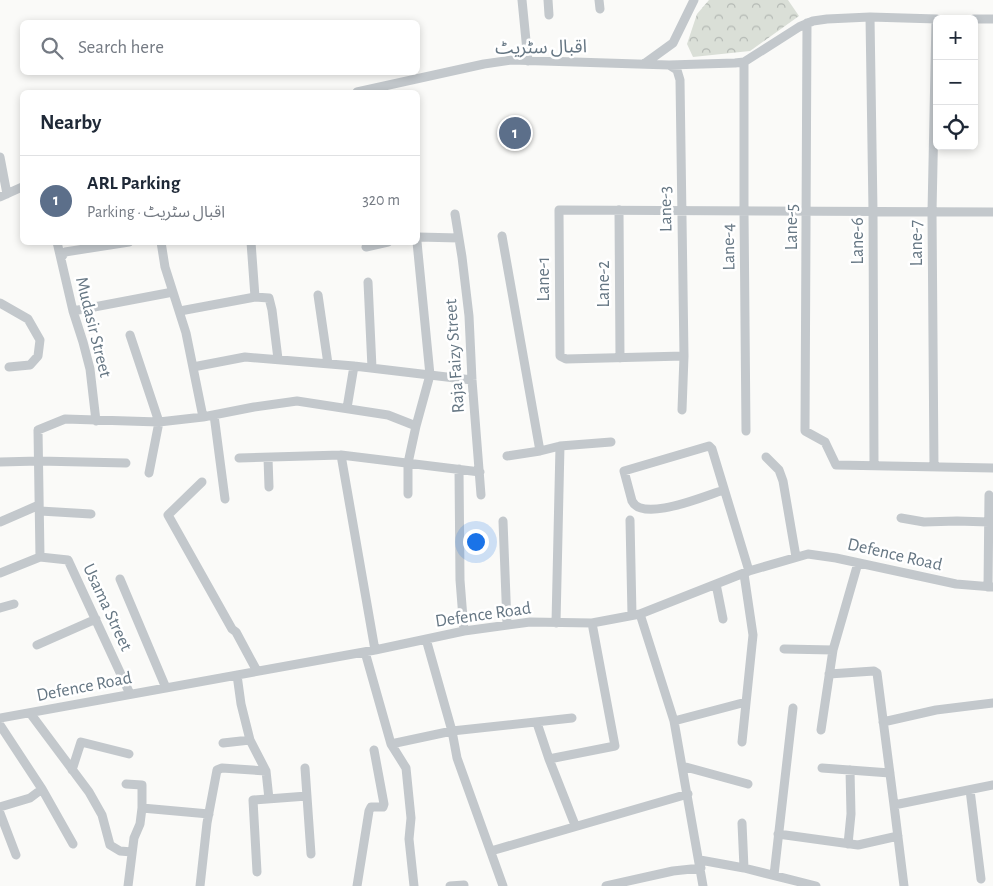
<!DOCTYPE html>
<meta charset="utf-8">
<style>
:root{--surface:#fff;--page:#f6f6f7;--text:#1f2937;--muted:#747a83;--line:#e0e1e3;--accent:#0f766e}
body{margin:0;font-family:"Alegreya Sans","Noto Sans Arabic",sans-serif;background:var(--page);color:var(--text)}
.controls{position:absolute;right:15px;top:15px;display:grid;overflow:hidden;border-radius:8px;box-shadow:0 2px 8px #0003}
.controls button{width:45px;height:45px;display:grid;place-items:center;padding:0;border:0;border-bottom:1px solid var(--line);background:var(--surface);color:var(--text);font:25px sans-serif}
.you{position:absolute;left:475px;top:541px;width:18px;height:18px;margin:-12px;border:4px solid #fff;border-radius:50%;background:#1a73e8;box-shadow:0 0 0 8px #1a73e833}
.badge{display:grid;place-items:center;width:32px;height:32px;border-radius:50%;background:var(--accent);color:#fff;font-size:16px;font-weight:700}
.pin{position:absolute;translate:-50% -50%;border:2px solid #fff;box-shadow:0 1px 5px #0006}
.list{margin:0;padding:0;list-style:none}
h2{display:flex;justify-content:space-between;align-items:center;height:65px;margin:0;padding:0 20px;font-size:21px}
h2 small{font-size:16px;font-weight:400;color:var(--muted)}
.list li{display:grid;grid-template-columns:32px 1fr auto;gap:15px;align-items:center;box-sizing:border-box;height:90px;padding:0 20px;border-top:1px solid var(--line)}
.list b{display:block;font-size:19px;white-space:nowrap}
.list p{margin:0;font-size:16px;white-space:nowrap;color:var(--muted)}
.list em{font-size:16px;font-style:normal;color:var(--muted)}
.icon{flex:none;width:28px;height:28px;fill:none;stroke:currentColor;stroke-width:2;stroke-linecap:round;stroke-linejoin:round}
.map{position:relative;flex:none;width:993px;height:886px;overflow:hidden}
.search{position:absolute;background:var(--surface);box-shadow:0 2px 8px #0003;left:20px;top:20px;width:400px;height:55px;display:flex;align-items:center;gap:12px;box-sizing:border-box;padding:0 18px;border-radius:8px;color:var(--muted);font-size:19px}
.panel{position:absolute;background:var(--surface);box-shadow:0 2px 8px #0003;left:20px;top:90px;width:400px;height:155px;border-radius:8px}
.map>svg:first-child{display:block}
.park{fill:url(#park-crowns)}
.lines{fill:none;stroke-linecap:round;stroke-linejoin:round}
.minor{stroke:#c3c8cc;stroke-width:9}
.labels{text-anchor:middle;stroke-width:5;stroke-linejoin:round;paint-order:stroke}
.street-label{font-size:18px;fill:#657683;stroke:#fff}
</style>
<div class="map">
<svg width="993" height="886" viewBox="0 0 993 886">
<defs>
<pattern id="park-crowns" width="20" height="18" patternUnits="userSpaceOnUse" patternTransform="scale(1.25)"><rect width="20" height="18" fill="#dadfd7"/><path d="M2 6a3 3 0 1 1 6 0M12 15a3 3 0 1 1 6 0" fill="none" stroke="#b4b9b4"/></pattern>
</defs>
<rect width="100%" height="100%" fill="#fafaf8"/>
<path class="park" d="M709,0H788L799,16L750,51L693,57L687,44L697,14Z"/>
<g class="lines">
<path class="minor" d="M522,0L528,61
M548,0L549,15
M599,0L600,9
M870,17L873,211L874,465
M974,19H993
M807,23L805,431L825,442L836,465L993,468
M744,62V211L746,431
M644,64L673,43L694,0
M669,65L677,70L680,80L684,356
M357,92L484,64L512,60L669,65L735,63L744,62L799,27L813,21L827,19L870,17L937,19
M0,157L7,194
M0,197L22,187
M619,210L620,358
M455,214L462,257L469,316L472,380L481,495
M502,236L540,451
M418,237L459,238
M57,242L73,311L83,342L90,369L96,421
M161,242L165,267L186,333L203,417
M251,242L255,297
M366,247L388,242
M61,258L65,252L129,242
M368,282L372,368
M318,295L328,364
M0,303L28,319L40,340L38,356L30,365L9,367
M73,311L173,292
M180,311L255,297L269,298L272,310L278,359
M130,335L159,422L149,473
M193,367L245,357L354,366L472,380
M347,408L354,366
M682,410L684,356L566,359L560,356L559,210L993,212
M214,415L225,499
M341,455L375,650
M507,456L540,451L560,446
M766,457L779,470L783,481L796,557
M239,458L341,455L480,472
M268,458L269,487
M0,462L39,461L126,463
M934,467L932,212L936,19
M459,469L460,580L464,631
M202,482L168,515L232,629L236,632L257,671
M724,490C706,495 643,523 632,501L624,471L709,446L712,449L749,571
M408,494V463L416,426L430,375L417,242
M40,511L91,514
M901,518L924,522L957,521L989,522
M630,520L632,615
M503,521L507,624
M0,522L39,505
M40,557L38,430L65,419L159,422L203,417L254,407L297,401L388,415L416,426
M0,573L40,557L68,560L130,694
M120,579L166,688
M716,584L723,619
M988,587L989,495
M0,608L14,604
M640,614L674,721L703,886
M556,623L560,446L611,442
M426,639L452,731L457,758L503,886
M37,645L96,619
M784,649L833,650
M365,652L391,744L406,768L411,818L409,839L414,886
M829,674L874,671L877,673L894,805
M237,675L241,704L250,740L266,771L269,799
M30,713L89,792L102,815L110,845L120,851L132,852
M0,718L375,650L464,631L530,622L592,623L640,614L749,571L808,554L836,558L956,584L993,587
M674,721L746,702
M883,722L936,710L993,703
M537,723L549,759L575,825
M0,725L42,789
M821,730L833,650L858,563
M742,742L753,635L744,574
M223,743L250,740
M391,744L452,731L572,718
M549,759L615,746L592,623
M682,766L748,784
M305,768L311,854
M822,768L890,773
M72,770L81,742L129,754
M126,784L142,785V808L140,824L134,838L128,886
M970,790L981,879
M0,807L30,798L42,789L73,844
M142,808L209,814
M0,813L16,855
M742,823L744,868
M778,834L858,845L898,836
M848,844L851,814L850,770
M491,851L688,794
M700,860L744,868L816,886
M257,872L253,800L307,796
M774,875L793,708
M200,886L207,823L217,770L222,768L266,771
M357,886L369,811L371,807H383L384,804L374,750
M450,886L464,885
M606,886L673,871L701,868
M904,886L894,805L993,785"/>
</g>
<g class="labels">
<g class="street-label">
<text transform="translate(541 47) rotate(-1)" y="6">اقبال سٹریٹ</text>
<text transform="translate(665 209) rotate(-91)" y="6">Lane-3</text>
<text transform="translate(791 227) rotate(-90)" y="6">Lane-5</text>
<text transform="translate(857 241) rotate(-90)" y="6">Lane-6</text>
<text transform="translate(916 243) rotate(-90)" y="6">Lane-7</text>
<text transform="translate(728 247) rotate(-91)" y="6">Lane-4</text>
<text transform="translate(543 279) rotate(-90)" y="6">Lane-1</text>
<text transform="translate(603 284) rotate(-90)" y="6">Lane-2</text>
<text transform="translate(94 327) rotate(76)" y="6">Mudasir Street</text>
<text transform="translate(454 356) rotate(-94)" y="6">Raja Faizy Street</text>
<text transform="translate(895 554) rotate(13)" y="6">Defence Road</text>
<text transform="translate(108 607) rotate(65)" y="6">Usama Street</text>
<text transform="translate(483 614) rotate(-8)" y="6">Defence Road</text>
<text transform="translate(84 686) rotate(-11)" y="6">Defence Road</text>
</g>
</g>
</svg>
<div class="controls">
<button>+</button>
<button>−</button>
<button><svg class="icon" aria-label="locate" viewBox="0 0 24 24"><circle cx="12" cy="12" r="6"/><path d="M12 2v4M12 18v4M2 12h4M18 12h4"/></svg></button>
</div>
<div class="you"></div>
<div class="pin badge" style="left:515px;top:133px;background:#5c6f8a">1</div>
<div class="search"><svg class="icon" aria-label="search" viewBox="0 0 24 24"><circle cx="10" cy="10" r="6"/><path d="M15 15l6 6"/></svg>Search here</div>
<section class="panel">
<h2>Nearby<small></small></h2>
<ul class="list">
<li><span class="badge" style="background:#5c6f8a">1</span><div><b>ARL Parking</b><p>Parking · اقبال سٹریٹ</p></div><em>320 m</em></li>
</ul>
</section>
</div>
